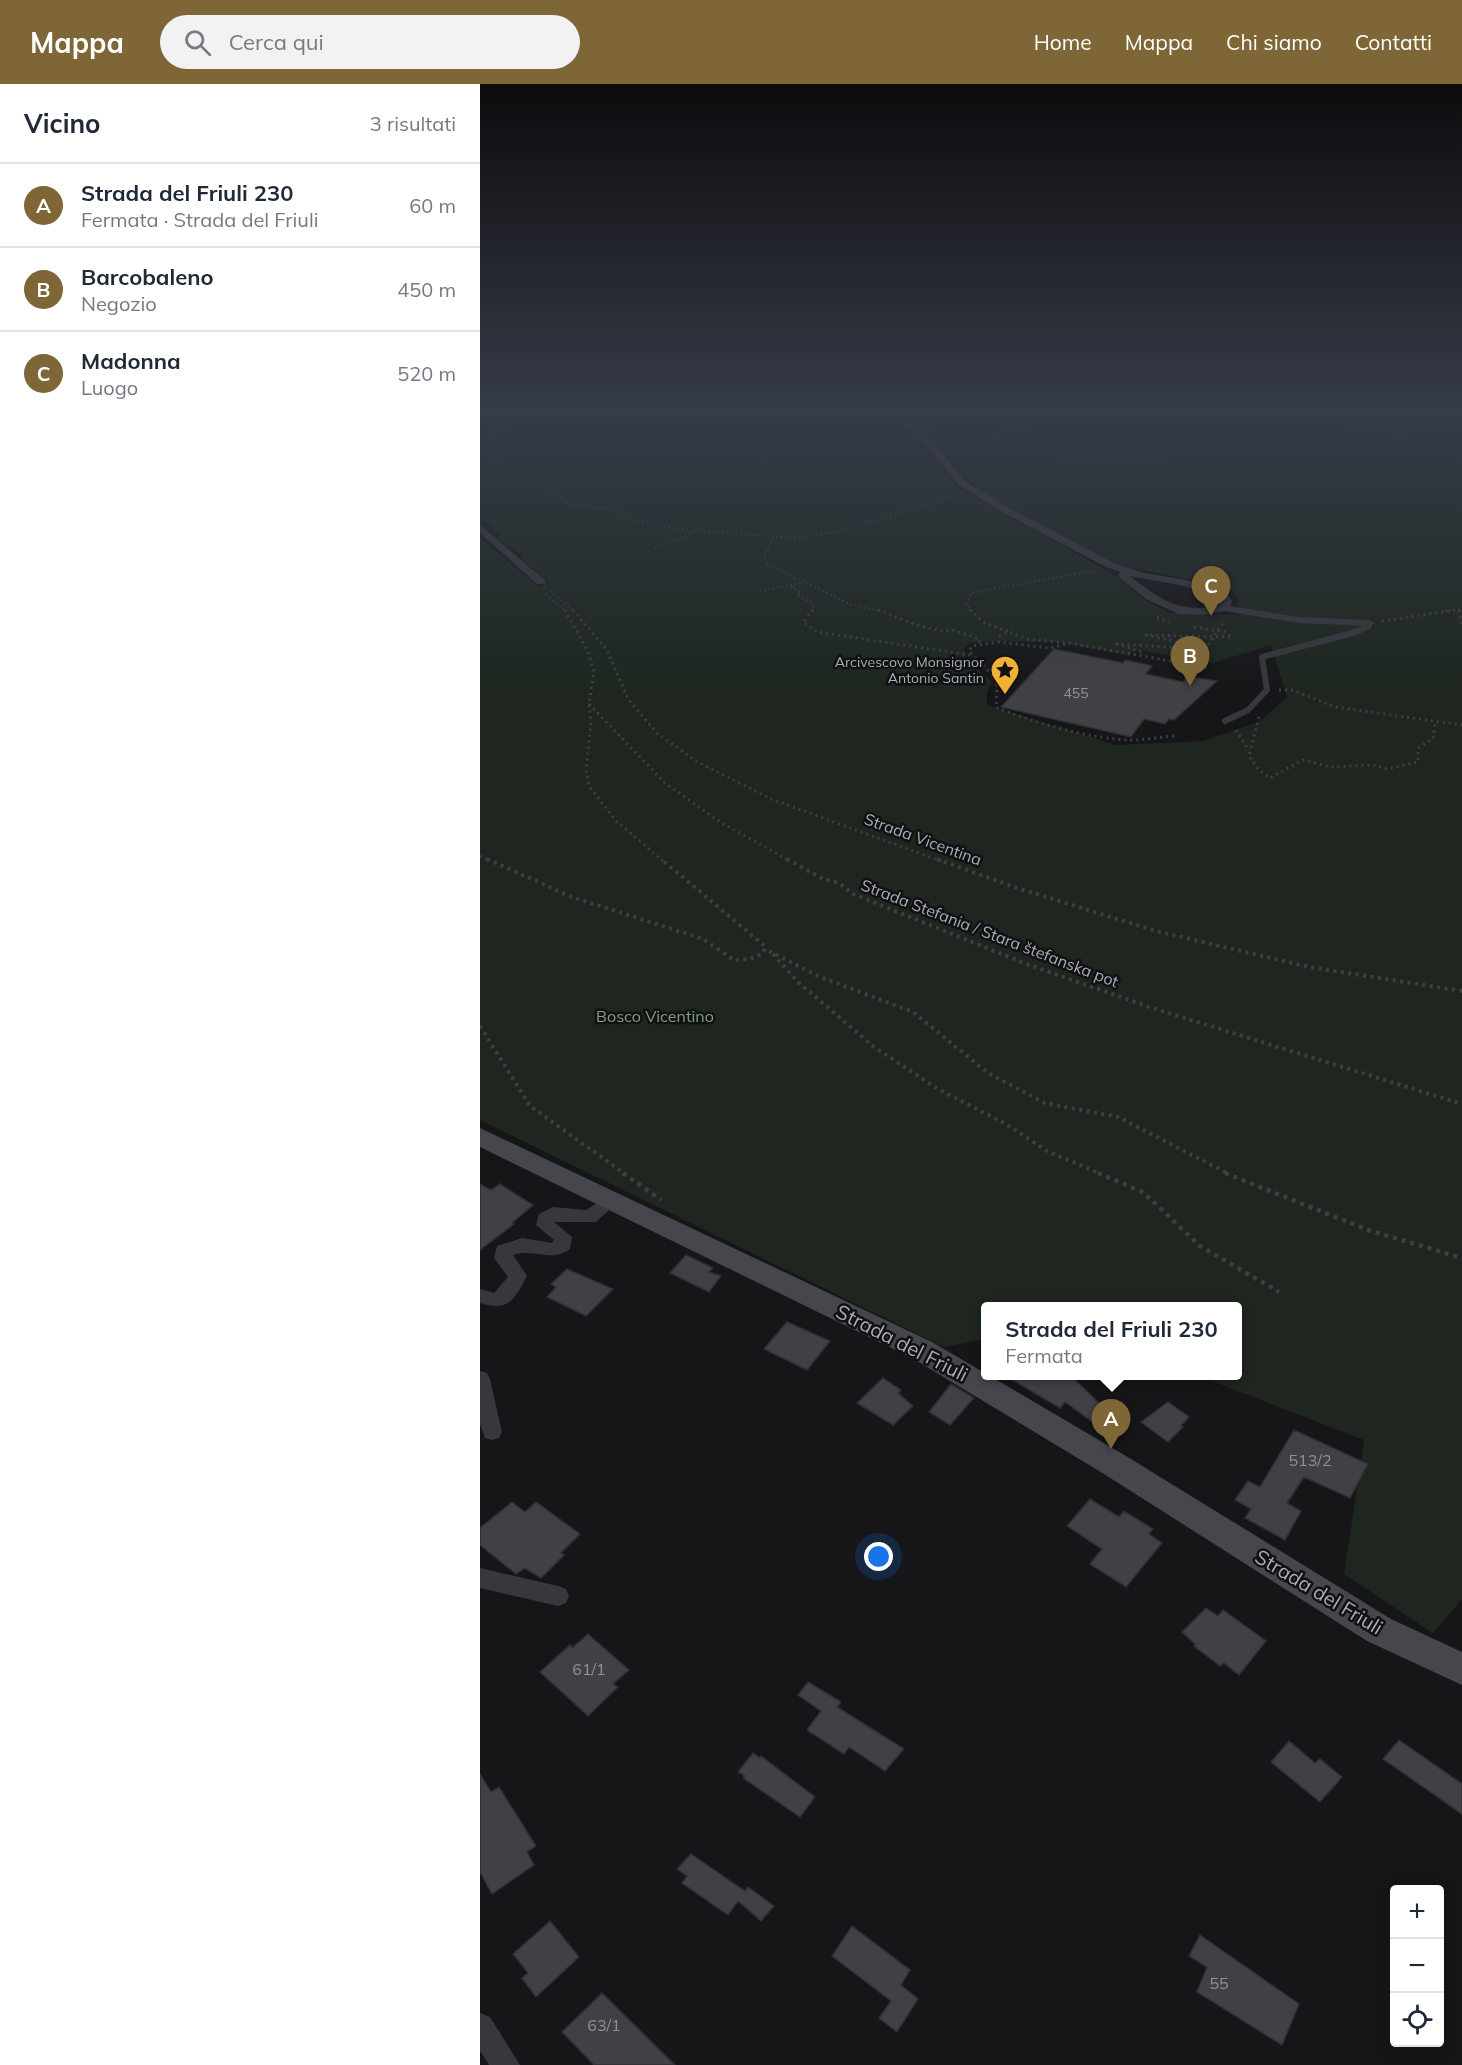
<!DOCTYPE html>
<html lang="it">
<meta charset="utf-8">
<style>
:root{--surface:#fff;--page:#f2f2f3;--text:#1f2937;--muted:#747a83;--line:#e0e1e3;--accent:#7e6636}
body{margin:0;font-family:Mulish,sans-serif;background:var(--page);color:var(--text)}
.controls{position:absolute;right:18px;bottom:18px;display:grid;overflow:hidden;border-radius:6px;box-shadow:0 3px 15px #0003}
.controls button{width:54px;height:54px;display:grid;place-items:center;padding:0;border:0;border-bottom:2px solid var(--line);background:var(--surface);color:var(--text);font:30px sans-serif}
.you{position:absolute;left:399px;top:1473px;width:21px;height:21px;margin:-15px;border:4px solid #fff;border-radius:50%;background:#1a73e8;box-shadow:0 0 0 9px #1a73e833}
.badge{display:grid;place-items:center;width:39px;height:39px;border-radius:50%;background:var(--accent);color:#fff;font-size:20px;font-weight:700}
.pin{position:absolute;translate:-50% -50px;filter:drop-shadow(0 2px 3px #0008)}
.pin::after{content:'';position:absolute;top:32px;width:21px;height:18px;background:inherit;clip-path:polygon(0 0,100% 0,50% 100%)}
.popup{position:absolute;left:501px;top:1218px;width:261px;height:78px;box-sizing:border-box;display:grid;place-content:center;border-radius:6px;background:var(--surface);filter:drop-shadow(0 2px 4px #0005);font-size:20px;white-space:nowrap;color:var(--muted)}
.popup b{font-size:22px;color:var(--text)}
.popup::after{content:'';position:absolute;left:50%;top:100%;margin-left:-12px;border:12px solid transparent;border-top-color:var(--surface)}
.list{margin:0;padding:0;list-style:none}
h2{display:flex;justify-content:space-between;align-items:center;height:78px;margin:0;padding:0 24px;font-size:26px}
h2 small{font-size:20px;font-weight:400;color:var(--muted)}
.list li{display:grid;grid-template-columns:39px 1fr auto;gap:18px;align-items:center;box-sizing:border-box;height:84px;padding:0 24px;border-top:2px solid var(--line)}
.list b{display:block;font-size:22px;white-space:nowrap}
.list p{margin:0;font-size:20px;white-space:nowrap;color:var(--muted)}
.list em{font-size:20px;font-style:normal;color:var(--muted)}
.icon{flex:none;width:33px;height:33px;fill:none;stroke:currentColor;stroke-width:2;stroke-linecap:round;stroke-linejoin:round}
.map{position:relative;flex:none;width:982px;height:1981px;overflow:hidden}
header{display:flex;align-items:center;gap:36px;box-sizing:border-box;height:84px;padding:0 30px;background:var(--accent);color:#fff}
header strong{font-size:28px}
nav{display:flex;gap:33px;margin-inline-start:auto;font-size:21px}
.search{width:420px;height:54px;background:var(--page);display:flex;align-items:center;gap:15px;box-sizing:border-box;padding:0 21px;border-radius:33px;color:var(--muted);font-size:22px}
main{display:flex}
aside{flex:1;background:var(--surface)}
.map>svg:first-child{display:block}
.green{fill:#1e261f;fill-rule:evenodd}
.building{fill:#404145;stroke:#303034;stroke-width:1.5}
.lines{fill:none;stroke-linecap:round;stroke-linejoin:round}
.path-far3{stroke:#3d3f44;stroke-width:2;stroke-dasharray:1.5 3;stroke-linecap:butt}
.path-far2{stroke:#3d3f44;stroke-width:3;stroke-dasharray:2 4;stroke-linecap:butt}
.path-far1{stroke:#3d3f44;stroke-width:4;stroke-dasharray:3 4.5;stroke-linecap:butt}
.path{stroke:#3d3f44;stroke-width:4.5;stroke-dasharray:4 5;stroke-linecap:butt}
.lane{stroke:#37383d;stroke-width:6}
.street{fill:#37383d;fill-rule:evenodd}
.secondary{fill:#45474d;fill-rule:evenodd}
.labels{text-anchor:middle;stroke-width:5;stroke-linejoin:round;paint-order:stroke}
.far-poi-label{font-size:14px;fill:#a8adb8;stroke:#111113;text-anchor:end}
.number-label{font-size:14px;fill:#8e929b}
.street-label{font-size:16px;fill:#a8adb8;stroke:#111113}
.park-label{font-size:16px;fill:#7fa381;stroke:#111113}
.near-number-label{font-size:16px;fill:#8e929b}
.near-street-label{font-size:20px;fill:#a8adb8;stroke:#111113}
</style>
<header>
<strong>Mappa</strong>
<div class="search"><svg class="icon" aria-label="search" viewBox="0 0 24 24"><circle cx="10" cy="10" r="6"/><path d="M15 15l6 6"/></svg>Cerca qui</div>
<nav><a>Home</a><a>Mappa</a><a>Chi siamo</a><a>Contatti</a></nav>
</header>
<main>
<aside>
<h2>Vicino<small>3 risultati</small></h2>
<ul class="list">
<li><span class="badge">A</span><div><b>Strada del Friuli 230</b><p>Fermata · Strada del Friuli</p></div><em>60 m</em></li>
<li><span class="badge">B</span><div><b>Barcobaleno</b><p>Negozio</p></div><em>450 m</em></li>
<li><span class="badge">C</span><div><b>Madonna</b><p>Luogo</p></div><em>520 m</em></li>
</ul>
</aside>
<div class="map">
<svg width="982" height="1981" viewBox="0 0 982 1981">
<rect width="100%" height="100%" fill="#161618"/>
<path class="green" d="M0,329H397L434,350L480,405L638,493L663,515L690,529L760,531L764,524L756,522L758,514L746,505L722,498L638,481L511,414L488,395L446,345L419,329H982V1515L953,1549L864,1490L884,1356L719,1292H757V1222H505V1255L464,1263L0,1036V454L59,503L67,497L41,474L42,471L18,454L20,451L9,444L12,441L0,434ZM505,557L578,558L649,572L652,567H663L733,579L791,561L807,613L779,638L723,657L636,661L507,621V608L512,598L488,576L484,564L490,559Z"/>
<path class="building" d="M574,565L643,579L646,576L672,582L666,590L703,598L707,592L737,597L694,636L689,635L685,640L664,635L651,653L521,623Z
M0,1100L11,1106L20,1100L53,1121L32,1139L34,1140L0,1166Z
M206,1171L233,1184L229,1188L241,1192L229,1208L190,1189Z
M87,1185L133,1205L106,1232L67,1213L76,1203L71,1200Z
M307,1238L350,1257L327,1286L284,1265Z
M526,1292H591L621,1321L625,1318L650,1338L635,1351L621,1340L618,1342L585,1318L580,1324Z
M403,1294L421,1306L418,1309L433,1322L413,1341L377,1319Z
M471,1300L494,1314L470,1341L449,1328Z
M688,1318L709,1333L701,1342L703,1343L688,1358L661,1338Z
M814,1346L888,1380L870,1414L824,1393L807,1419L821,1427L805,1456L765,1434L771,1425L755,1416L768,1397L780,1403Z
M610,1415L639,1433L644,1427L673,1445L669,1450L682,1459L646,1503L610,1480L622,1465L587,1442Z
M32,1418L45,1428L56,1418L100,1450L81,1469L84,1471L61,1494L45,1484L36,1490L0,1461V1444Z
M726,1524L738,1532L743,1526L786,1557L759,1591L744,1579L740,1582L714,1562L715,1560L702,1548Z
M108,1550L149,1586L133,1600L138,1603L108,1632L60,1588L90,1561L92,1564Z
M328,1598L361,1618L357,1623L424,1665L405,1687L369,1663L364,1670L327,1646L341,1627L318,1611Z
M919,1656L982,1700V1730L903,1675Z
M809,1657L835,1679L840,1675L862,1693L840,1718L791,1678Z
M273,1669L280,1674L281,1672L335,1713L320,1733L263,1694L265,1692L258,1688Z
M0,1690L11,1708L19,1703L56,1762L47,1768L54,1781L12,1810L0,1788Z
M211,1770L265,1807L268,1803L294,1822L281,1837L258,1817L248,1831L202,1799L207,1792L197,1785Z
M70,1837L99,1873L56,1913L42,1894L48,1889L33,1870Z
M372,1842L430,1886L421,1901L438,1915L417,1948L399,1934L411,1917L352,1872Z
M720,1851L819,1920L802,1961L717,1908L727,1883L709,1872Z
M122,1909L195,1981H114L82,1948Z"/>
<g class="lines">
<path class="path-far3" d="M787,329C861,342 908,344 982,334
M925,342L982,348
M888,343L982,362
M0,350L7,356L15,377L27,386L62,397L70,407L93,422L136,425L139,432L197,445L315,454L359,447L478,412
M460,351L626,379L700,369L737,360
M6,354L44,329
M503,359L521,348L579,329
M650,377L675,380
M293,454L284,473L288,481L372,521L401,527
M175,464L216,447
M311,502L321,509L317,511L331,519L334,525L332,527
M71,507L94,527
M275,508L321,499
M66,510L85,527
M492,527L486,520L491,509L613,487
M965,527L982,525"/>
<path class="path-far2" d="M85,526L108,568L114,587L109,620L111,639L106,686L109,702L136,737L183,777
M93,526L127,566L148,615L177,649L216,677L291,715L461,777
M333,526L323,538L337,548L490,571
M398,526L439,542L462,547L473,546L499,555L500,559
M490,526L505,539L530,548
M979,526L982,543
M679,533L675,534L689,538
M902,537L975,526
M519,552L530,548L547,555L587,559
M661,568L637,560L722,565L726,564L666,551L752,553L745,548L714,543
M718,576L744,537
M644,578L671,583
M628,580L667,588
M799,606H812L855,623L982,641
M109,620L185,699L242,739L310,777
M779,633L769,672L778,685L790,694L823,676L851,683L893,681L907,685L938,678V664L953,655L955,638
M756,646L768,665
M694,652C680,653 666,656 652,656C615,656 550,638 516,623L517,596L489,567L492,562L518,558L569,564L590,559L729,584
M0,772L10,777"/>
<path class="path-far1" d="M7,775L92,813L223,855L254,876L269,875L282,870L286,863L181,775
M307,775L343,795L359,799L373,810L544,879L672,924L982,1020
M457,775L540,805L676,847L829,883L982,907
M289,867L338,892L433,928L508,989L565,1019L638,1033L749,1090
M293,870L318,898L394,963L458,1005L526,1040L567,1067L621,1090
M0,942L50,1022L145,1090"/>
<path class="path" d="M143,1089L181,1116
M618,1089L663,1108L720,1162L799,1208
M745,1089L888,1146L982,1174"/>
<path class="lane" d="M745,637L768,626L787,606L782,573L876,548L889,542V539"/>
<path class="street" d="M405,329H415L445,348L485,397L528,423L634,479L664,489L706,496L746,508L752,517L750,522L819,533L889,536L895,539L889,542L819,539L744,527L723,531L699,530L666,515L639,493L638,491L641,488L626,483L520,427L479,401L439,352ZM650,492L704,502L738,512L739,522C699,529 680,516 650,492Z
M0,441L65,496V500H57L0,449Z
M131,1110L137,1111L140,1116L116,1138H74L92,1153L90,1165C71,1179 53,1164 33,1171L47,1192C34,1216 29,1228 0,1219V1205L14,1209L28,1193L14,1174L17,1162L42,1154L72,1159L74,1156L56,1141L59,1130L73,1123L106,1126Z
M0,1287L7,1289L10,1295L22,1348L19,1354L12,1356L5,1354L0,1340Z
M0,1484L78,1502L86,1505L89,1512L86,1519L78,1522L0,1504Z
M0,1929L10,1933L40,1981H9L0,1967Z"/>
<path class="secondary" d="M0,1044L452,1258L646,1372L911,1535L982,1568V1601L887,1557L624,1390L432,1274L0,1063Z"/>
</g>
<linearGradient id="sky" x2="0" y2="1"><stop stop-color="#0c0c0d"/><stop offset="0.54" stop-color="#363c48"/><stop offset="1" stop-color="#363c48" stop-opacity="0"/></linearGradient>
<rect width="982" height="606" fill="url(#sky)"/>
<defs>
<g id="sight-pin" transform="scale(1.5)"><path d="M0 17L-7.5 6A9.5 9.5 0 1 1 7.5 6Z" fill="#f2b134" stroke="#111113"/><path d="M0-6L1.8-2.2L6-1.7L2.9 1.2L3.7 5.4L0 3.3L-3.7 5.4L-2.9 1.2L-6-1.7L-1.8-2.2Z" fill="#111"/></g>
</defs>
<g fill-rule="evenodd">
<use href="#sight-pin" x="525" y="586"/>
</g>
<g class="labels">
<g class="far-poi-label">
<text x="504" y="583">Arcivescovo Monsignor<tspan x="504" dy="16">Antonio Santin</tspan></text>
</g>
<g class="number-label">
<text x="596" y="614">455</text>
</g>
<g class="street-label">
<text transform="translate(443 755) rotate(20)" y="6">Strada Vicentina</text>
<text transform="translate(510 849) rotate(21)" y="6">Strada Stefania / Stara štefanska pot</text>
</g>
<g class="park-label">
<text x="175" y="938">Bosco Vicentino</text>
</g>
<g class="near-number-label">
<text x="830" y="1382">513/2</text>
<text x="109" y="1591">61/1</text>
<text x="739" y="1905">55</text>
<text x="124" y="1947">63/1</text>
</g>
<g class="near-street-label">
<text transform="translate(422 1259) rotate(27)" y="7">Strada del Friuli</text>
<text transform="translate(839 1508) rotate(31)" y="7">Strada del Friuli</text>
</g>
</g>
</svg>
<div class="controls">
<button>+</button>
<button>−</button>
<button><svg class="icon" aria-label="locate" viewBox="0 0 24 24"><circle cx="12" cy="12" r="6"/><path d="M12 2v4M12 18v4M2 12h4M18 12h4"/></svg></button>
</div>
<div class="you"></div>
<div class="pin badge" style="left:631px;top:1365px">A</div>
<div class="popup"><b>Strada del Friuli 230</b>Fermata</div>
<div class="pin badge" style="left:710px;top:602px">B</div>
<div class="pin badge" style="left:731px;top:532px">C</div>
</div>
</main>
